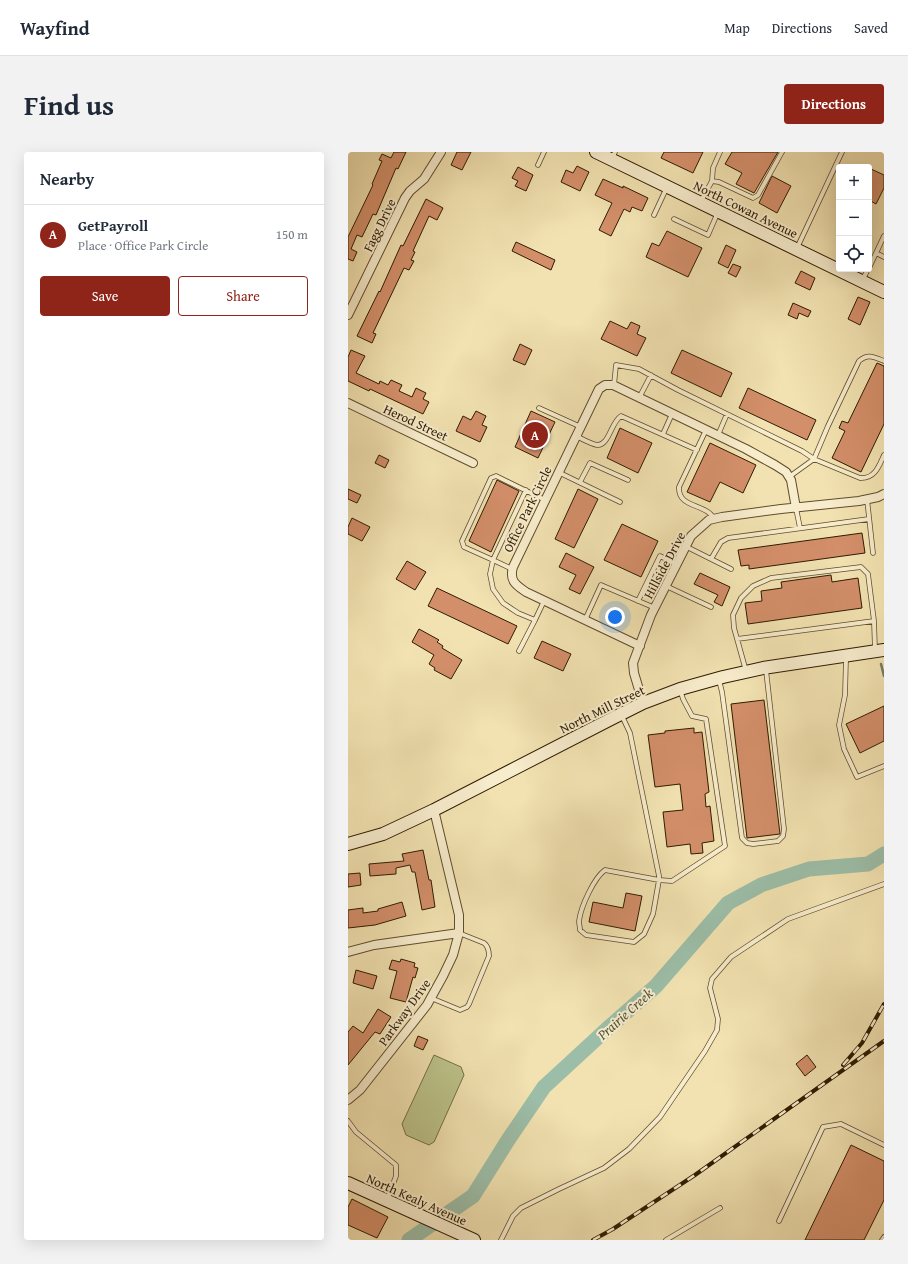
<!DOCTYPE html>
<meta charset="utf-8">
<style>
:root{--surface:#fff;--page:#f2f2f3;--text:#1f2937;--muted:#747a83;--line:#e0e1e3;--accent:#8f2418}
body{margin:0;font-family:"Gentium Book Plus",serif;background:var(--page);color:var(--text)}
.controls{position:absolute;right:12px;top:12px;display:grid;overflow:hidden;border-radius:4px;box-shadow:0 4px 16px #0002}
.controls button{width:36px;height:36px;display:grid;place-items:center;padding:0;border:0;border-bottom:1px solid var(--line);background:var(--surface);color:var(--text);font:20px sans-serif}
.you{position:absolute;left:267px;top:465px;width:14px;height:14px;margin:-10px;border:3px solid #fff;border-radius:50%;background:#1a73e8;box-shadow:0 0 0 6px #1a73e833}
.badge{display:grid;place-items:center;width:26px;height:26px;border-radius:50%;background:var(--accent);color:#fff;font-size:13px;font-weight:700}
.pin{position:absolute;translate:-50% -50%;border:2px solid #fff;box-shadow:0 1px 4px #0006}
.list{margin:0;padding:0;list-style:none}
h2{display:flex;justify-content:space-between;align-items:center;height:52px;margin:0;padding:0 16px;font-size:17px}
h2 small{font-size:13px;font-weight:400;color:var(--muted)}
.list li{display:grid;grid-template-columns:26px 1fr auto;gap:12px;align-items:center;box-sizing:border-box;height:60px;padding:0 16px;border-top:1px solid var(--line)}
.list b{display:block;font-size:15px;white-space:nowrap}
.list p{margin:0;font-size:13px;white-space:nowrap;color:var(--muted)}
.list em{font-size:13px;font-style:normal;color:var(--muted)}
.actions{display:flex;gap:8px;padding:12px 16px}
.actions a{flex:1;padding:9px 0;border:1px solid var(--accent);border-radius:4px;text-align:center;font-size:14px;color:var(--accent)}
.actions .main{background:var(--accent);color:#fff}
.icon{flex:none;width:22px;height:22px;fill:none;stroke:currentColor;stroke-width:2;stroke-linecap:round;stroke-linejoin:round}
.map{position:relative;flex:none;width:536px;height:1088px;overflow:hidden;border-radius:4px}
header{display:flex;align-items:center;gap:24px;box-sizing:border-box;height:56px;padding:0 20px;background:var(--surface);border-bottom:1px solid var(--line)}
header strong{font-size:19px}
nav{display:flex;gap:22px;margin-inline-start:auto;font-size:14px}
.intro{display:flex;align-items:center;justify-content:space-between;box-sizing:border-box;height:96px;padding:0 24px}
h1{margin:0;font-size:28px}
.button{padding:10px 18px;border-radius:4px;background:var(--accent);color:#fff;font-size:14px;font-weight:700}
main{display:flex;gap:24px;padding:0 24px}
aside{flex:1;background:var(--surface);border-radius:4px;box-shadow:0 4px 16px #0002}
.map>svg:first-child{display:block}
.garden{fill:#bcc38a;stroke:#756f45}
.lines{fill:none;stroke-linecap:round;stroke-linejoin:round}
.stream{stroke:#707d65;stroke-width:2.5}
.river{stroke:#9cbea8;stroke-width:15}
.building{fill:#d38f6a;stroke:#2e1b00}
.lane-casing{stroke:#5f4d2c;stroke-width:5.5}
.street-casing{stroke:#5f4d2c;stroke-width:10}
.secondary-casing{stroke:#2e1b00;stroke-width:14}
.lane{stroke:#f7eccc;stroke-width:4}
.street{stroke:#f7eccc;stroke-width:8}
.secondary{stroke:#f7eccc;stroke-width:12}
.rail-casing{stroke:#2e1b00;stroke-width:4}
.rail{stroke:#f7eccc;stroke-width:2.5;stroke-dasharray:8;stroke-linecap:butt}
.labels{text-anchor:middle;stroke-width:4;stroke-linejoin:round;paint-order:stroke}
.street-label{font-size:13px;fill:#2e1b00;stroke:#f7eccc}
.water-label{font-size:14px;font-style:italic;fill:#54543b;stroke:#f7eccc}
</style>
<header>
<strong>Wayfind</strong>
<nav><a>Map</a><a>Directions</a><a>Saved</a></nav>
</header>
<div class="intro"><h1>Find us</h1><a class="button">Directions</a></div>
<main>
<aside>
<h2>Nearby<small></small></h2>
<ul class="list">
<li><span class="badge">A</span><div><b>GetPayroll</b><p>Place · Office Park Circle</p></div><em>150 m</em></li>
</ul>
<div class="actions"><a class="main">Save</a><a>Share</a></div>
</aside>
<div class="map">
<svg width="536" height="1088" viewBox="0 0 536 1088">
<rect width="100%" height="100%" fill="#f2e2b1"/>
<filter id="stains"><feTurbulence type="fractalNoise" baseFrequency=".005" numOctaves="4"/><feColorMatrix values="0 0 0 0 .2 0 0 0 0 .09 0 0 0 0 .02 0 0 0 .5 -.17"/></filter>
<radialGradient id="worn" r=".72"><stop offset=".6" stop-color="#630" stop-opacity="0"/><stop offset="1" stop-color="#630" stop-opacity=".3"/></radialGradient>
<path class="garden" d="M86,903L113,915L116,923L86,990L81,993L58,983L54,972Z"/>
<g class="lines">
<path class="stream" d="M533,512L536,524"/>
<path class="river" d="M61,1088L125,1044L160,988L196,935L259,877L308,834L380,751L413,733L461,717L520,712L536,702"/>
</g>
<path class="building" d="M46,0H58L50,17L48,16L28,63L25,62L14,85L9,83L3,97L9,100L5,109L0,107V85L25,33L24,32L34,9L31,8L34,2L43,6Z
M109,0H123L114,18L103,13Z
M316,0H355L345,21L313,6Z
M384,0H430L406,41L388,32L394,21L377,12Z
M229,14L241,20L232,39L213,30L218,18L225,21Z
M170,15L185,23L178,39L167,34L170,29L164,26Z
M523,17L536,23V36L528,52L521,48V21Z
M424,24L443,34L429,61L411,51Z
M255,27L275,36V34L300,46L294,59L284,55L282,60L276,57L263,84L251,78L264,51L247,43Z
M78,47L95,56L89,68L81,64L65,99L67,100L63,108L66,109L61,118L56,116L25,181L28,182L24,191L9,184L31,139L32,140L53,93L55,94Z
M319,79L354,96L340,125L298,105L304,91L311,94Z
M168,90L207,108L203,118L164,99Z
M378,93L388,98L380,116L370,111Z
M385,112L393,115L388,125L380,121Z
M453,119L467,126L462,138L447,131Z
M510,145L522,150L512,173L500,167Z
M445,151L463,159L460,165L451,161L449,167L440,163Z
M262,169L279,177L283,170L292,174L289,182L298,186L289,204L253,187Z
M172,192L184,198L177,213L165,208Z
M3,198L17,204L8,221L31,232L32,229L40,233L43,228L54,233L51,239L64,245L68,236L78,241L75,247L81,250L75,262L22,237L21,239L0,229V205Z
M334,198L384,221L373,245L323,221Z
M529,211L536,214V272L513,320L484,306L497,279L491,276L494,269L500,271Z
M400,236L468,268L459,288L391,256Z
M128,259L138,264L134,273L139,275L132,290L108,279L115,264L123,268Z
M183,259L207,270L190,306L167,295Z
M272,276L304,291L290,321L259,306Z
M362,291L408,313L395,341L372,330L362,350L339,340Z
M31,303L41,308L37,316L27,311Z
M149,328L171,339L143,400L121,389Z
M0,337L13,343L9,351L0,347Z
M230,337L250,347L226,396L207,387Z
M4,366L22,375L14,389L0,382V375Z
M274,372L310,389L293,425L256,408Z
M514,381L517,401L401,417V413L393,414L390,398Z
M218,401L246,415L232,442L221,437L228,423L211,415Z
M59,409L78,420L67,438L48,427Z
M352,421L382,435L374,454L366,450L370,443L346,432Z
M483,423L484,430L510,426L514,456L400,472L397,451L414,449L413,439L434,436L433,430Z
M89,436L169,474L160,492L80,454Z
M71,477L91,488L89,490L95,494L94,496L114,508L103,527L86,518L87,516L81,512L86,503L64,490Z
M194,489L223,502L215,519L186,506Z
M416,548L432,682L399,686L383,552Z
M536,554V589L512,601L498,572Z
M346,576V581L354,580L361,640L357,642L358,655L362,654L366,689L354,691L355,701L343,702L342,692L319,695L315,660L335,658L332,632L307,635L300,583L317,581V579Z
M75,698L81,728H83L87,755L74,758L67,720H64L62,713L48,716V722L22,724L21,712L56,709L54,702Z
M12,721L13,733L0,735V722Z
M278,741L294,744L287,779L241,770L245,750L275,756Z
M54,750L58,764L27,773L0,776V758L15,756V761L30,759V757Z
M53,807L67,811L66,815L70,816L67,826L65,825L58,850L42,846L49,819L41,817L44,808L52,810Z
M8,818L29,824L25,837L5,831Z
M30,857L43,865L32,882L27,880L0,913V880L5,874L15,881Z
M70,884L80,888L75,898L66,894Z
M459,903L468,915L457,924L448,912Z
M503,993L536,1009V1048L516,1088H457Z
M4,1047L40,1065L29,1086L0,1073V1055Z"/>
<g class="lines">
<g class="lane-casing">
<path id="lane" d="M264,7L267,0
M190,13L196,0
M364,29L371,30L405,46L410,43L434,0
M353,49L364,29L365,16L372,0
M306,63L319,35
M326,67L360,83L370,60
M449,96L494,0
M528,101L536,105
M521,116L536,84
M515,127L520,117
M266,233L268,213L291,217L330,238L454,299L466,307L480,274L511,209C520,201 526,205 536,209
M291,246L303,223
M191,256L233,275
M358,278L331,335C330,353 349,352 360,360C363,362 365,365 367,367
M315,282L324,262
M370,283L379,262
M228,284C234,287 243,292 249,293C261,294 263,270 273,264L349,298
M210,320L272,350
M441,325L466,307L512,326C527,327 531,314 536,303
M232,330L242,311L280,328
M519,347L525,401
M448,356L452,376
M337,394L363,407L373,390L380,386L521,367
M363,407L383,417
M164,417L145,408L178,338
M318,434L363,455
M196,449L187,468L170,461L155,451L145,437L142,422L145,408L116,395L114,389L143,326L148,324L197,348
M290,449L312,404L328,412
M237,468L253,433L307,456
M389,487L526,469
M171,499L187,468
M498,506L497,543L491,573L496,597L509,625L536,614
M398,519L386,476L385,463L393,446L405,434L423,426L513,415L520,422L526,469L527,498
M371,528L374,540L394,686L399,691L405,692L430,689L435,684L436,677L418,518
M274,564L282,581L311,724V728L305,762L296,782L286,790L238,783L232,778C232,775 231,772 231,769C233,754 246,726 257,718L311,728L324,729L377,694L358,567L344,564L335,547L332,537
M83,846L112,858L119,855L121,852L141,804C141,799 140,794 136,791L111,781
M0,969L8,980L48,1013V1024L39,1048
M431,1069L475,975L493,972L536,993
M153,1088L165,1064L173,1056L211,1037L256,1016L281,997L312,965L357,899L369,878L370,867L362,836L364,827L383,805L440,767L536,732
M318,1088L372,1056
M534,1088L536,1085"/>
</g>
<g class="street-casing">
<path id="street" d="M0,163L57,46L62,39L76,27L93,0
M0,251L125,311
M292,494L178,440C168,433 161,429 165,415L251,237L257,233H265L398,297L427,313L438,320L443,328L448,356
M295,551L286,521L285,511L303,463L343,384L361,368L374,365L433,357L511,349L530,345L536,342
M0,800L26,793L111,781
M0,948L12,938L79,853L95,824L105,803L111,781V763L86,658"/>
</g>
<g class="secondary-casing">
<path id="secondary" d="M248,0L536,140
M0,692L35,682L86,658L263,567L295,551L332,537L375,525L415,516L536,498
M0,1031L126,1088"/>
</g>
<use href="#lane" class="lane"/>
<use href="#street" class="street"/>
<use href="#secondary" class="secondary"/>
<g class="rail-casing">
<path id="rail" d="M495,913L514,891L536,852
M245,1088L265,1077L347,1023L536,889"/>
</g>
<use href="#rail" class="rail"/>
</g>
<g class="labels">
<g class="street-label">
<text transform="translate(398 57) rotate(26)" y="5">North Cowan Avenue</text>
<text transform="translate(31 73) rotate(-64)" y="5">Fagg Drive</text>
<text transform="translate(68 270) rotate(25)" y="5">Herod Street</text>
<text transform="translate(179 357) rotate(-64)" y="5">Office Park Circle</text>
<text transform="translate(316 413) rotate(-62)" y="5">Hillside Drive</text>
<text transform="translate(254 557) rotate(-26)" y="5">North Mill Street</text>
<text transform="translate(56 860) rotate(-54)" y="5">Parkway Drive</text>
<text transform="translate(69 1047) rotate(24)" y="5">North Kealy Avenue</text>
</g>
<g class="water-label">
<text transform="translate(277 862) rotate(-42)" y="5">Prairie Creek</text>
</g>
</g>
<rect width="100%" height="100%" filter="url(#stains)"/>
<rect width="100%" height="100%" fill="url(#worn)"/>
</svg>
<div class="controls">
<button>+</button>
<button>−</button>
<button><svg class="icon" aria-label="locate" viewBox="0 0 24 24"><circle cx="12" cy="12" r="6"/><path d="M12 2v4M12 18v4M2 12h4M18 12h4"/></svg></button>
</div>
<div class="you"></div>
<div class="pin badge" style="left:187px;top:283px">A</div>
</div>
</main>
